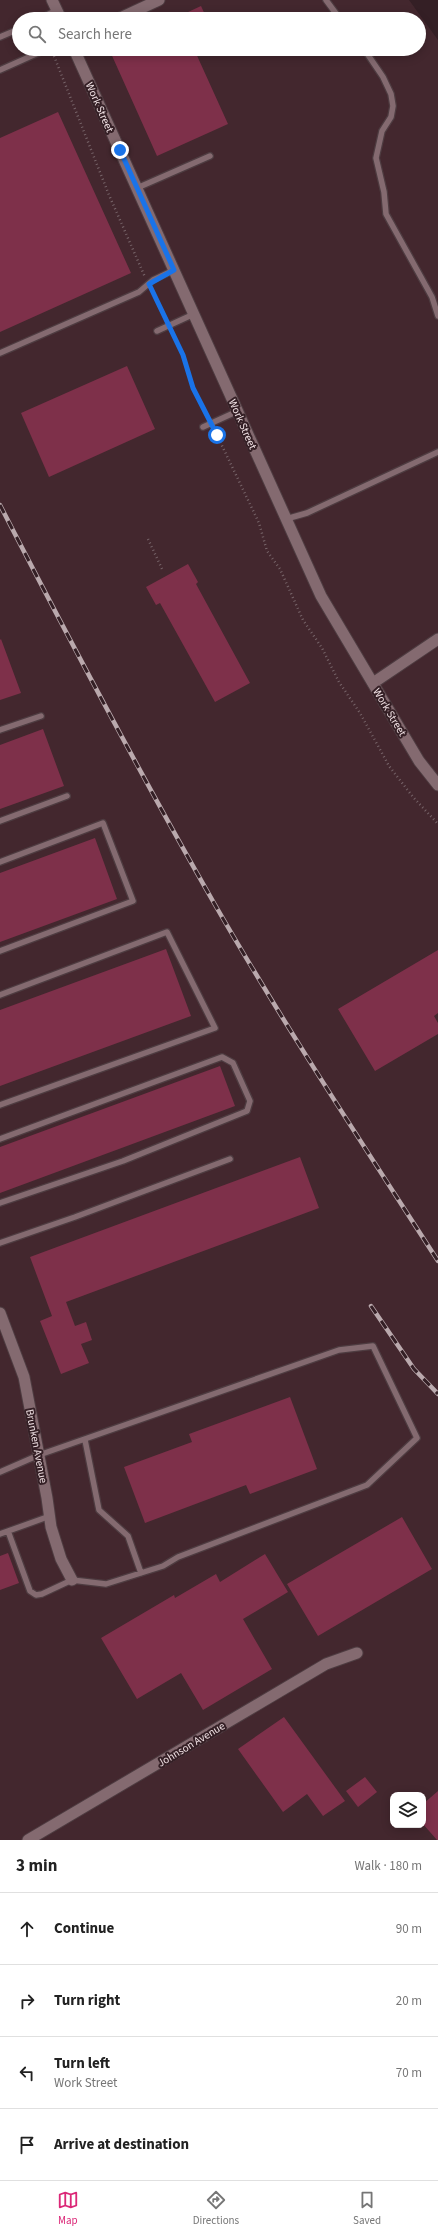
<!DOCTYPE html>
<meta charset="utf-8">
<style>
:root{--surface:#fff;--page:#f6f6f6;--text:#222;--muted:#767676;--line:#e0e0e0;--accent:#db2777}
body{margin:0;font-family:"Source Sans 3",sans-serif;background:var(--page);color:var(--text)}
.controls{position:absolute;right:12px;bottom:12px;display:grid;overflow:hidden;border-radius:8px;box-shadow:0 2px 10px #0003}
.controls button{width:36px;height:36px;display:grid;place-items:center;padding:0;border:0;border-bottom:1px solid var(--line);background:var(--surface);color:var(--text);font:20px sans-serif}
.stop{position:absolute;width:12px;height:12px;margin:-9px;border:3px solid #1a73e8;border-radius:50%;background:#fff}
.stop.end{background:#1a73e8;border-color:#fff;box-shadow:0 1px 4px #0008}
.list{margin:0;padding:0;list-style:none}
h2{display:flex;justify-content:space-between;align-items:center;height:52px;margin:0;padding:0 16px;font-size:17px}
h2 small{font-size:13px;font-weight:400;color:var(--muted)}
.list li{display:grid;grid-template-columns:26px 1fr auto;gap:12px;align-items:center;box-sizing:border-box;height:72px;padding:0 16px;border-top:1px solid var(--line)}
.list b{display:block;font-size:15px;white-space:nowrap}
.list p{margin:0;font-size:13px;white-space:nowrap;color:var(--muted)}
.list em{font-size:13px;font-style:normal;color:var(--muted)}
.icon{flex:none;width:22px;height:22px;fill:none;stroke:currentColor;stroke-width:2;stroke-linecap:round;stroke-linejoin:round}
.map{position:relative;flex:none;width:438px;height:1840px;overflow:hidden}
.search{position:absolute;background:var(--surface);box-shadow:0 2px 10px #0003;left:12px;right:12px;top:12px;height:44px;display:flex;align-items:center;gap:10px;box-sizing:border-box;padding:0 14px;border-radius:22px;color:var(--muted);font-size:15px}
.sheet{height:340px;background:var(--surface)}
nav{display:flex;justify-content:space-around;align-items:center;box-sizing:border-box;height:56px;border-top:1px solid var(--line);background:var(--surface);font-size:11px;color:var(--muted)}
nav a{display:grid;justify-items:center;gap:2px}
nav .on{color:var(--accent)}
.map>svg:first-child{display:block}
.built{fill:#43272e;fill-rule:evenodd}
.building{fill:#7e304a}
.lines{fill:none;stroke-linecap:round;stroke-linejoin:round}
.service-casing{stroke:#4e3c41;stroke-width:8}
.minor-casing{stroke:#4e3c41;stroke-width:13}
.tertiary-casing{stroke:#4e3c41;stroke-width:13}
.path{stroke:#776469;stroke-width:2.5;stroke-dasharray:1 3;stroke-linecap:butt}
.service{stroke:#846a70;stroke-width:5.5}
.minor{stroke:#846a70;stroke-width:11}
.tertiary{stroke:#846a70;stroke-width:11}
.rail-casing{stroke:#baa9ad;stroke-width:4.5}
.rail{stroke:#341f25;stroke-width:3;stroke-dasharray:9;stroke-linecap:butt}
.route{stroke:#1a73e8;stroke-width:5}
.labels{text-anchor:middle;stroke-width:4;stroke-linejoin:round;paint-order:stroke}
.street-label{font-size:11px;fill:#f0e1e4;stroke:#341f25}
</style>
<div class="map">
<svg width="438" height="1840" viewBox="0 0 438 1840">
<rect width="100%" height="100%" fill="#341f25"/>
<path class="built" d="M0,0H409L438,40V1840H0ZM19,19H419V49H19ZM393,1795H423V1825H393Z"/>
<path class="building" d="M201,6L207,19H173Z
M109,49H194L228,124L157,156Z
M58,112L131,273L0,332V138Z
M127,366L155,429L49,477L21,413Z
M188,564L198,582L196,584L250,683L215,702L160,603L156,605L146,587Z
M1,639L21,693L0,700V640Z
M43,729L64,786L0,809V745Z
M95,838L117,899L0,942V873Z
M166,949L191,1016L0,1086V1010Z
M438,950V1013L434,1016L438,1023V1034L375,1071L338,1009Z
M220,1066L235,1106L0,1193V1147Z
M300,1157L319,1208L66,1302L75,1326L86,1322L92,1340L81,1344L89,1363L61,1374L40,1321L52,1316L30,1257Z
M290,1397L317,1469L250,1494L246,1485L145,1523L124,1467L192,1442L189,1434Z
M402,1517L432,1569L318,1636L287,1584Z
M8,1553L19,1583L0,1590V1556Z
M265,1554L288,1592L243,1619L272,1669L203,1710L181,1673L137,1699L101,1638L174,1595L175,1598L216,1574L220,1582Z
M284,1717L345,1801L323,1816L307,1794L283,1812L238,1749Z
M365,1777L377,1792L358,1807L346,1791Z
M438,1791V1840H437L423,1824V1804Z"/>
<g class="lines">
<g class="service-casing">
<path id="service" d="M326,0L340,19
M39,19L57,10
M0,37L19,29
M364,49L383,77L391,94L393,106L391,117L382,131L376,158L384,192L386,214L432,297L438,316
M0,70L47,49
M137,188L210,156
M157,331L194,314
M0,353L139,292L153,280L174,270
M203,427L238,411
M286,519L307,513L438,452
M0,730L41,716
M0,821L67,796
M0,862L103,823L133,901L0,951
M0,995L167,932L215,1028L0,1105
M0,1139L222,1057L233,1063L250,1101L247,1111L123,1161L0,1203
M0,1243L75,1217L230,1159
M85,1440L99,1510L128,1536L141,1573
M0,1472L39,1455L339,1350L373,1346L417,1438L367,1485L178,1557L163,1566L106,1584L72,1580L42,1594L36,1595L30,1591L8,1531
M0,1534L50,1516"/>
</g>
<g class="minor-casing">
<path id="minor" d="M118,19L159,0
M373,683L438,639
M0,1313L24,1377L47,1498L51,1527L61,1559L72,1580
M28,1840L326,1664L357,1653"/>
</g>
<g class="tertiary-casing">
<path id="tertiary" d="M52,0L61,19
M74,49L321,596L419,761L438,785"/>
</g>
<path class="path" d="M54,56L109,195L145,277
M152,291L165,319
M171,332L183,355L193,388L207,416
M215,431L259,523L267,551L280,569L303,620L322,648L339,682L360,713L389,766L413,797L438,824
M148,539L163,571"/>
<use href="#service" class="service"/>
<use href="#minor" class="minor"/>
<use href="#tertiary" class="tertiary"/>
<g class="rail-casing">
<path id="rail" d="M0,505C69,639 139,772 214,903C284,1025 362,1143 438,1261
M371,1306L414,1369L438,1394"/>
</g>
<use href="#rail" class="rail"/>
</g>
<g class="lines">
<path class="route" d="M120,150L174,270L149,284L183,355L193,388L217,435"/>
</g>
<g class="labels">
<g class="street-label">
<text transform="translate(100 107) rotate(66)" y="4">Work Street</text>
<text transform="translate(243 424) rotate(66)" y="4">Work Street</text>
<text transform="translate(390 712) rotate(59)" y="4">Work Street</text>
<text transform="translate(37 1446) rotate(79)" y="4">Brunken Avenue</text>
<text transform="translate(191 1744) rotate(-31)" y="4">Johnson Avenue</text>
</g>
</g>
</svg>
<div class="controls">
<button><svg class="icon" aria-label="layers" viewBox="0 0 24 24"><path d="M12 4l9 5-9 5-9-5zM3 14l9 5 9-5"/></svg></button>
</div>
<div class="stop" style="left:217px;top:435px"></div>
<div class="stop end" style="left:120px;top:150px"></div>
<div class="search"><svg class="icon" aria-label="search" viewBox="0 0 24 24"><circle cx="10" cy="10" r="6"/><path d="M15 15l6 6"/></svg>Search here</div>
</div>
<section class="sheet">
<h2>3 min<small>Walk · 180 m</small></h2>
<ul class="list">
<li><svg class="icon" aria-label="ahead" viewBox="0 0 24 24"><path d="M12 20V5M6 11l6-6 6 6"/></svg><div><b>Continue</b></div><em>90 m</em></li>
<li><svg class="icon" aria-label="right" viewBox="0 0 24 24"><path d="M7 20v-9h11M14 6l5 5-5 5"/></svg><div><b>Turn right</b></div><em>20 m</em></li>
<li><svg class="icon" aria-label="left" viewBox="0 0 24 24"><path d="M17 20v-9H6M10 6l-5 5 5 5"/></svg><div><b>Turn left</b><p>Work Street</p></div><em>70 m</em></li>
<li><svg class="icon" aria-label="arrive" viewBox="0 0 24 24"><path d="M6 21V4h12l-3 4 3 4H6"/></svg><div><b>Arrive at destination</b></div></li>
</ul>
</section>
<nav>
<a class="on"><svg class="icon" aria-label="map" viewBox="0 0 24 24"><path d="M3 6l6-2 6 2 6-2v14l-6 2-6-2-6 2zM9 4v14M15 6v14"/></svg>Map</a>
<a><svg class="icon" aria-label="directions" viewBox="0 0 24 24"><path d="M12 3l9 9-9 9-9-9zM9 14v-3h6M13 9l2 2-2 2"/></svg>Directions</a>
<a><svg class="icon" aria-label="saved" viewBox="0 0 24 24"><path d="M7 4h10v16l-5-4-5 4z"/></svg>Saved</a>
</nav>
